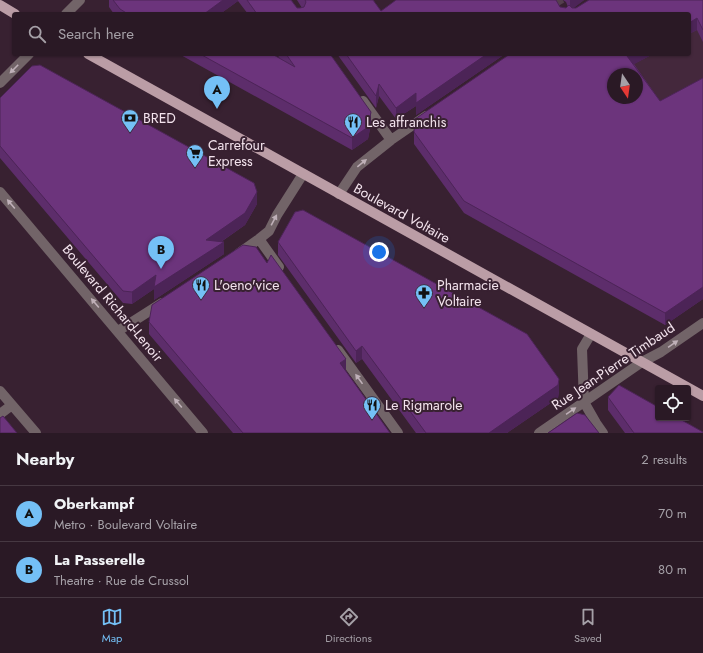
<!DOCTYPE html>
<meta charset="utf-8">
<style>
:root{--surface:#2a1925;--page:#362632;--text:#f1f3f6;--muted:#a5a0a7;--line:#463842;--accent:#74c0f6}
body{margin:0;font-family:Jost,sans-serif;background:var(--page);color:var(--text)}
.controls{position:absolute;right:12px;bottom:12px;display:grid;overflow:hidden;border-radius:4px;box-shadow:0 1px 3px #0004}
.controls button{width:36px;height:36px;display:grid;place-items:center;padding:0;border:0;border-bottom:1px solid var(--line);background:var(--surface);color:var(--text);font:20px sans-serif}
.compass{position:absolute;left:607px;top:68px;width:36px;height:36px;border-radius:50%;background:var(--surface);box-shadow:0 1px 3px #0004;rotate:167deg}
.you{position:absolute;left:379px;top:252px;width:14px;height:14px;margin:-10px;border:3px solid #fff;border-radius:50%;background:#1a73e8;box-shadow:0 0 0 6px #1a73e833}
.badge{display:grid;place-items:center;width:26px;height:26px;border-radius:50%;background:var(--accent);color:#111;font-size:13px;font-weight:700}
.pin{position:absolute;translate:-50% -33px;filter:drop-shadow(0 1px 2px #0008)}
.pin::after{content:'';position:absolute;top:21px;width:14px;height:12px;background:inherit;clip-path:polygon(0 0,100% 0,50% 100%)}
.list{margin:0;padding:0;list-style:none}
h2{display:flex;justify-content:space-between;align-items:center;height:52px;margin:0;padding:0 16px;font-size:17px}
h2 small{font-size:13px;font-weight:400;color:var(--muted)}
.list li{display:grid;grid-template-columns:26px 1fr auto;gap:12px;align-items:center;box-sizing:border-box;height:56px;padding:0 16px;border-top:1px solid var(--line)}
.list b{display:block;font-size:15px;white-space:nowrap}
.list p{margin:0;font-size:13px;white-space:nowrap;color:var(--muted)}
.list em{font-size:13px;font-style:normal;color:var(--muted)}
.icon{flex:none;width:22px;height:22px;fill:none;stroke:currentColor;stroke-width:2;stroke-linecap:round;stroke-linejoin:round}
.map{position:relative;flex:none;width:703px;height:433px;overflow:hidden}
.search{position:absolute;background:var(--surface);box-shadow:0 1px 3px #0004;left:12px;right:12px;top:12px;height:44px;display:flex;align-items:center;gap:10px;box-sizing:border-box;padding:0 14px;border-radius:4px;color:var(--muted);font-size:15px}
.sheet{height:164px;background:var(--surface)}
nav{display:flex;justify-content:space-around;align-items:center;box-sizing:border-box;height:56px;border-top:1px solid var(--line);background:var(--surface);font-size:11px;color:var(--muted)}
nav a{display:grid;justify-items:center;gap:2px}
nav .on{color:var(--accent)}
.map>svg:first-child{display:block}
.built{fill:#44283c}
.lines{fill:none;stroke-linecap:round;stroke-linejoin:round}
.minor-tunnel{stroke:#543e4d;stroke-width:10;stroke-dasharray:10 5;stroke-linecap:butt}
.minor{stroke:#726468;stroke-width:10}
.major{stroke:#bb9da6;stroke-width:10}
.wall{fill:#5d2d6b}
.shaded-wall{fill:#4c2457}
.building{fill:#6c347c;stroke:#4c2457;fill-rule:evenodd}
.oneway{fill:#bfb0b8}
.labels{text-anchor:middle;stroke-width:4;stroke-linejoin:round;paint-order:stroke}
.poi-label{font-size:14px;fill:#f3e3ed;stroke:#382131;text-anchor:start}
.street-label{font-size:14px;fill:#f3e3ed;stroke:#382131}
</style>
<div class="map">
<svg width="703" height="433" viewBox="0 0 703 433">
<rect width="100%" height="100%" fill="#382131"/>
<path class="built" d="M703,27V116L637,98V74H616L652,54H689V34Z"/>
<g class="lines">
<path class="minor-tunnel" d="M557,0L560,5"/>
<path class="minor" d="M66,14L80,0
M0,83L29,54
M363,101L391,140
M0,192L203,433
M339,194L357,167L391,140L426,116
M259,239L279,267
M239,253L259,239L269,231L277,215L303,174
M118,331L162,303
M591,334L582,349L584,402L596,423L603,433
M338,350L398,433
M0,391L36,433
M0,414L12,405
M539,433L642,362L661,352L703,323"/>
<path class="major" d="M0,5L15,14
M88,54L703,396"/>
</g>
<path class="wall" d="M109,0H291L297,8H302L297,0H373L381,11L560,7L566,8L568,7L566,2L563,0H584L573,8H576L703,0V42L697,30L689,34V14H248L238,1L220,14H114L109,7Z
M179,54H272L280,59L277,54H330L371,124L368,139L352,150Z
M337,54H505L416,115V106L396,119L379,96L376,108Z
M510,54H653L634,64L660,101L703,78V299L665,325L464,213L414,144V132Z
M0,98L257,204L245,225L221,242L224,254L154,300V289L132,304L123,303L0,158Z
M278,242L559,391L558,398L507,433H416L362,359L356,363L278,255Z
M149,322L346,371L390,433H233L149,334Z
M608,397L703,433H625L608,410Z"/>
<path class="shaded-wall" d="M223,0H238V1L220,14H204Z
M570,0H584L570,11Z
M697,18V30L689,34V23Z
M487,54H505L416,115V106L396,119V108L416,93Z
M631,54H653L627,68V56Z
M379,84V96L376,108V96Z
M371,112V124L368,139L352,150V138Z
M257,192V204L245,225L206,252V240Z
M224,242V254L154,300V289L132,304V292L156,275Z
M703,287V299L665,325V313Z
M362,346V359L356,363V351Z
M346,359V371L340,363Z
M559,379V391L558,398L507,433H489Z"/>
<path class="building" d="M113,0H223L204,14H128L120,9Z
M247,0H291L297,8H300L304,7L306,2L305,0H373L381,11L396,0H556L560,7L566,8L569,5L572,8H576L589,0H703V30L697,18L689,23V14H257Z
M200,54H272L295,67L286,54H330L371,112L368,127L352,138Z
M346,54H487L416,103V93L396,108L379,84L376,96Z
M510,54H631L627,56L660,101L703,78V287L665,313L464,201L414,132L415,119ZM613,74H637V98H613Z
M40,65L254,183L257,192L245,213L206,240L224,242L154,287L156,275L132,292L123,291L0,146V98L32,66Z
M303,210L527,334L559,379L558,385L489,433H426L362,346L356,351L278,242L295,212Z
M243,245L256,247L267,263L271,255L346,359L340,363L390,433H243L149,322L152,305Z
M619,385L658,407V418H678L703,432V433H634L608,397Z
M577,413L585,415L599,433H548Z
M3,416L17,433H0V418Z"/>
<defs><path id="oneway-solid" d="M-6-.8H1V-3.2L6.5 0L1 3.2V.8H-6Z"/></defs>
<g class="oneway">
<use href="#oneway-solid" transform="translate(14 69) rotate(135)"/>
<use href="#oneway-solid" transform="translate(362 163) rotate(-39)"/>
<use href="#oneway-solid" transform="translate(11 204) rotate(-130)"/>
<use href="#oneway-solid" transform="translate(274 220) rotate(-62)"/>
<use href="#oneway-solid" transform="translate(95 303) rotate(-130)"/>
<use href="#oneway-solid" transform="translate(673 344) rotate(-35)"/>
<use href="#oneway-solid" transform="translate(359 379) rotate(-126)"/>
<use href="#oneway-solid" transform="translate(178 403) rotate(-130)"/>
<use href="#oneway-solid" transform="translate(571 411) rotate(-34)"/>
</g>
<defs>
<g id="bank-pin" transform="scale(0.9)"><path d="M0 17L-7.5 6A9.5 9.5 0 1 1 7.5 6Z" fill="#74c0f6" stroke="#382131"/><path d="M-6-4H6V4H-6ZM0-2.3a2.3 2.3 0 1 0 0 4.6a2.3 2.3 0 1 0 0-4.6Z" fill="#111"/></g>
<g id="restaurant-pin" transform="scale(0.9)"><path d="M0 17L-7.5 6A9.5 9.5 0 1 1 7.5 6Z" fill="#74c0f6" stroke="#382131"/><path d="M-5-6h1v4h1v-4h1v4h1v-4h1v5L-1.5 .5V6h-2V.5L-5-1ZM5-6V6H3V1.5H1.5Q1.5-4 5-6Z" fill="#111"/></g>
<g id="supermarket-pin" transform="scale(0.9)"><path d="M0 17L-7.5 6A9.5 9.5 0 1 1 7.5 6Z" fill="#74c0f6" stroke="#382131"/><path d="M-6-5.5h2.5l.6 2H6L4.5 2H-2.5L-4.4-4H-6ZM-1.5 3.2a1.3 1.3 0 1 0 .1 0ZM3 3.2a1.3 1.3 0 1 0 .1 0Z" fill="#111"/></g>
<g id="pharmacy-pin" transform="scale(0.9)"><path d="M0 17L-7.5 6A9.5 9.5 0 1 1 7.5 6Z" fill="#74c0f6" stroke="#382131"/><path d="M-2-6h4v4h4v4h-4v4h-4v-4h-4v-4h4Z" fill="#111"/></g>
</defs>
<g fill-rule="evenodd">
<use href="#bank-pin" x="130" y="118"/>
<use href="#restaurant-pin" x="353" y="122"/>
<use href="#supermarket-pin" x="195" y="153"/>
<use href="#restaurant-pin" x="201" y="285"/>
<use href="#pharmacy-pin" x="424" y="293"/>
<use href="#restaurant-pin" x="372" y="405"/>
</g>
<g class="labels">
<g class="poi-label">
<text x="143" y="123">BRED</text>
<text x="366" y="127">Les affranchis</text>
<text x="208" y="150">Carrefour<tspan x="208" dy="16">Express</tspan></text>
<text x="214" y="290">L'oeno'vice</text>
<text x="437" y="290">Pharmacie<tspan x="437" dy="16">Voltaire</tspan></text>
<text x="385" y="410">Le Rigmarole</text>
</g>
<g class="street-label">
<text transform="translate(402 213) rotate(29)" y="5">Boulevard Voltaire</text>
<text transform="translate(113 303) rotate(50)" y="5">Boulevard Richard-Lenoir</text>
<text transform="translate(613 366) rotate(-34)" y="5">Rue Jean-Pierre Timbaud</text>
</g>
</g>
</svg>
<div class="controls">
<button><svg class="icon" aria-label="locate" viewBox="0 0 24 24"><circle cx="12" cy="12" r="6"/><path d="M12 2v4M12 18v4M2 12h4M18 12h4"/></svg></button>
</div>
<svg class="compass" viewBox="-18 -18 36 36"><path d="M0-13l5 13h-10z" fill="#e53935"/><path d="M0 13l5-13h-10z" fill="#a5a0a7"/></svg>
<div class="you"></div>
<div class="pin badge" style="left:217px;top:109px">A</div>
<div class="pin badge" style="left:161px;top:269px">B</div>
<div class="search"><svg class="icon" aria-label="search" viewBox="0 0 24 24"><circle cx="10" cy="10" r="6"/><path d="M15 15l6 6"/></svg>Search here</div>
</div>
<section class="sheet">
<h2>Nearby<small>2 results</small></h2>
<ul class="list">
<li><span class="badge">A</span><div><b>Oberkampf</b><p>Metro · Boulevard Voltaire</p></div><em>70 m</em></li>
<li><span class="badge">B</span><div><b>La Passerelle</b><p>Theatre · Rue de Crussol</p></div><em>80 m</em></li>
</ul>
</section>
<nav>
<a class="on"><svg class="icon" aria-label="map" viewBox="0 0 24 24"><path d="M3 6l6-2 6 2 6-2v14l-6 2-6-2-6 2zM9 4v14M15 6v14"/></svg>Map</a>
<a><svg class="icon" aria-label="directions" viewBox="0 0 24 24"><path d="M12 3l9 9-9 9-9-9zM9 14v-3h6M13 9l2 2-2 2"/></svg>Directions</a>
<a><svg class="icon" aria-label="saved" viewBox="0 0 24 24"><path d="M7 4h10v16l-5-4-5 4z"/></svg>Saved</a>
</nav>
